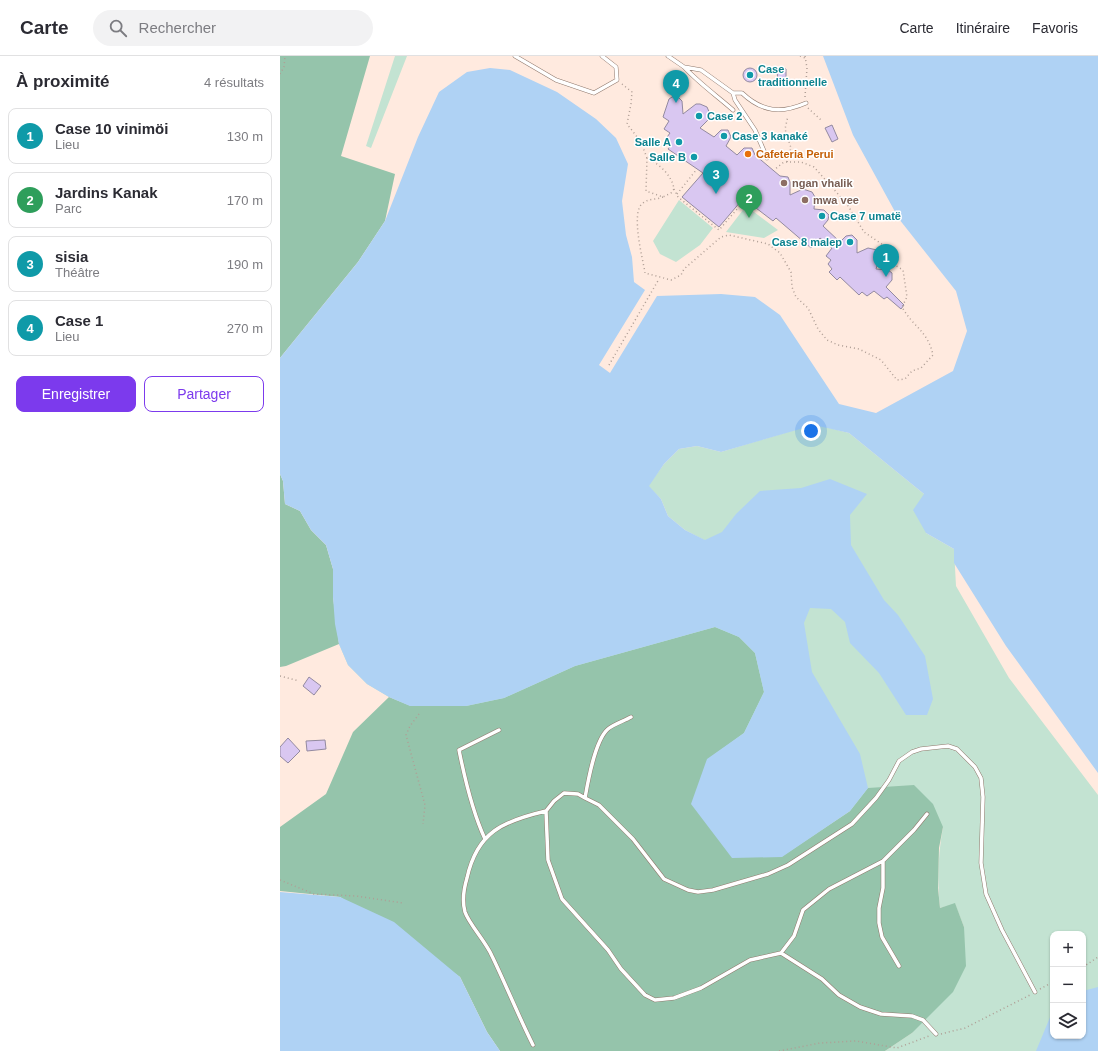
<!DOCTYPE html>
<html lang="fr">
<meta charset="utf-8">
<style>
:root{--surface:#fff;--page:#f2f2f3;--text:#2b2b33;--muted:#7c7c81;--line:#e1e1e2;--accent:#7c3aed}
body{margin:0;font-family:Arial,sans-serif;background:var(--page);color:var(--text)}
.controls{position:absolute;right:12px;bottom:12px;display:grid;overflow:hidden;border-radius:8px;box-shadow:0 1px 3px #0004}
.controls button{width:36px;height:36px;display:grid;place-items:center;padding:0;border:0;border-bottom:1px solid var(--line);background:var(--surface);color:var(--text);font:20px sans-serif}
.you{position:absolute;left:531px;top:375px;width:14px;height:14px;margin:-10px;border:3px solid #fff;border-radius:50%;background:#1a73e8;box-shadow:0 0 0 6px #1a73e833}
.badge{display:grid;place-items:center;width:26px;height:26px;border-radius:50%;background:var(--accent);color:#fff;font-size:13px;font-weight:700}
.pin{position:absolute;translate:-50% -33px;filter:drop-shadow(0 1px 2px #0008)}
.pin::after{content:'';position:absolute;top:21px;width:14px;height:12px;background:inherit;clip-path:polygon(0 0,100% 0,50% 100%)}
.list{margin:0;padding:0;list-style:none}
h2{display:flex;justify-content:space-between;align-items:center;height:52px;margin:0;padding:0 16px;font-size:17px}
h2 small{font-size:13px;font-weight:400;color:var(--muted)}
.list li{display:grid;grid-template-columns:26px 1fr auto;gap:12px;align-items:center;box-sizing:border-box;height:56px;margin:0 8px 8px;padding:0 8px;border:1px solid var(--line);border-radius:8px}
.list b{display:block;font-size:15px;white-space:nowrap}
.list p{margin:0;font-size:13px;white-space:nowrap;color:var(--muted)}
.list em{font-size:13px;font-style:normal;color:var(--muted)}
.actions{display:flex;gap:8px;padding:12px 16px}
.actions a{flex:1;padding:9px 0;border:1px solid var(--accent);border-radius:8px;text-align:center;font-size:14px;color:var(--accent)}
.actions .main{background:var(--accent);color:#fff}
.icon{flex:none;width:22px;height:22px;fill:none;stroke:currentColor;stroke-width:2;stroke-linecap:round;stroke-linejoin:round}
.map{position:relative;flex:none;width:818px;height:995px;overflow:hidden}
header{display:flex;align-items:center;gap:24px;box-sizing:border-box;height:56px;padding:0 20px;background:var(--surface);border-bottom:1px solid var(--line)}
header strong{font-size:19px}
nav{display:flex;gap:22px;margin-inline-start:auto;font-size:14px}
.search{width:280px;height:36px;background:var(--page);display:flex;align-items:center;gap:10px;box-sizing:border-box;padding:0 14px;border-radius:22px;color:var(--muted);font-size:15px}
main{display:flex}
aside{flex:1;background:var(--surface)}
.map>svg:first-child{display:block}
.green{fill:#c3e3d2;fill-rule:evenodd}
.forest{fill:#95c4ab}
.water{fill:#afd2f4}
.building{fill:#d9c7f1;stroke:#938aa0}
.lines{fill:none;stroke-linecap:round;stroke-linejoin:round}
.lane-casing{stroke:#90796d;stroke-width:4.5}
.path{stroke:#af9e95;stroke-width:1.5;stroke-dasharray:1 3;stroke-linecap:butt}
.lane{stroke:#fff;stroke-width:3.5}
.culture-dot{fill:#0f9aa8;stroke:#fff;stroke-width:1.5}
.food-dot{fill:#e8710a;stroke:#fff;stroke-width:1.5}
.education-dot{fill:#8d6e63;stroke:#fff;stroke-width:1.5}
.labels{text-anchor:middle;stroke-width:3;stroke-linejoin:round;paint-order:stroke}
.culture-label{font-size:11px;font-weight:bold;fill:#0d838f;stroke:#fff;text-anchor:start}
.food-label{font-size:11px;font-weight:bold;fill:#c56008;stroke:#fff;text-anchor:start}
.education-label{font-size:11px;font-weight:bold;fill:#785e54;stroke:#fff;text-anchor:start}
</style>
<header>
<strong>Carte</strong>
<div class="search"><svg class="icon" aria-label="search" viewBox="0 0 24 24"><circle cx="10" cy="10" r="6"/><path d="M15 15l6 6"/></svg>Rechercher</div>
<nav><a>Carte</a><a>Itinéraire</a><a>Favoris</a></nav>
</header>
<main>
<aside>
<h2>À proximité<small>4 résultats</small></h2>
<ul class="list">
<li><span class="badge" style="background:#0f9aa8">1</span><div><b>Case 10 vinimöi</b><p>Lieu</p></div><em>130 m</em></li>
<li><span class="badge" style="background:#2e9e5b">2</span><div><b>Jardins Kanak</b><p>Parc</p></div><em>170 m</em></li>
<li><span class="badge" style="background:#0f9aa8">3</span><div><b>sisia</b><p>Théâtre</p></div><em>190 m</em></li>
<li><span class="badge" style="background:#0f9aa8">4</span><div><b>Case 1</b><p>Lieu</p></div><em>270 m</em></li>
</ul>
<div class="actions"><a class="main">Enregistrer</a><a>Partager</a></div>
</aside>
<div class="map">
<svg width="818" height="995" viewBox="0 0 818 995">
<rect width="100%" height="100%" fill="#ffeadf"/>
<path class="green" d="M115,0H127L91,92L86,90Z
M399,144L433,172L420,189L396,206L380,198L373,185Z
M466,150L498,174L484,182L446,176Z
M534,368L569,377L644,438L646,477L674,493L676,530L729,622L818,739V995H605L632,977L684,871L675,848L660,852C657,825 658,798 663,771L570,755L502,801L109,641L87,628L68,609L59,588L424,484L405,474L388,460L381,443L368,430L384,408L399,393L417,390L441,396ZM773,878H803V980H773Z"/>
<path class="forest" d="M0,0H90L61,100L115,118L105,165L78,206L0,302Z
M0,418L3,425L5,448L20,455L31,474L46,489L53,513V541L59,588L6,610L0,611Z
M435,571L459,581L475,597L484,636L464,677L427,704L501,801L570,755L588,732L634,729L653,748L663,771L659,792L658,832L660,852L675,847L684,871L686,910L673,936L632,977L605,995H220L207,976L180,921L60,841L0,835V771L46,738L73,676L109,641L131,650H186L224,642L295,610Z"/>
<path class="water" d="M543,0H818V717L726,590L674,507V493L646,477L633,454L644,438L569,377L534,369L441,396L417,390L399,393L384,408L369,430L381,443L388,460L405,474L425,484L442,476L456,458L480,435L521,432L550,423L587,438L570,459L571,489L604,544L618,559L645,600L653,643L647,659H626L599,617L570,587L565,566L551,553L530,552L524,567L532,616L580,698L588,732L570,755L502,801L452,802L411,748L427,703L464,677L484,636L475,597L459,581L435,571L295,610L224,642L186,650H130L109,641L87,628L68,609L59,588L55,568L53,541V513L46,489L31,474L20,455L5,448L3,425L0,418V302L78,206L105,165L138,81L159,36L187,16L210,12L230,14L277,36L316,63L336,82L348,108L342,145L346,179L352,201L354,226L365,234L319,309L330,317L377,240L441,238L475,241L500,259L559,348L596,357L673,315L687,275L676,235L619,163L573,79Z
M0,836L60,841L114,866L180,921L207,976L220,995H0Z
M818,931V995H756L773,954V980H803V935Z"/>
<path class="building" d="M499,11L506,13V26L503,30L499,28L498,26L497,15Z
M463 19a7 7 0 1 1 14 0a7 7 0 1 1-14 0Z
M397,40L402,45L403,58L416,48H420L427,51L430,58V62L420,72L434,81L441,74H448L451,81L446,90L457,99L464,92H472L475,99L500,120L508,121L510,126V139L523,133L532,136L535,141L534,153L544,154L549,159L548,164L543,170L560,186L566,180L572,179L577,184V197L588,192L597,194L600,200L596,213L608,214L612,217V224L606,231L624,249L621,253L607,241L604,243L594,235L587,240L582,236L579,239L560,221L557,224L549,216L552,213L548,208L551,204L546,200L552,192L540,182L531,192L496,162L493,165L476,152L479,149L467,138L439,171L402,141L423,117L388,93L391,89L385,84L390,77L384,73L389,65L383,61L389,43L392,41Z
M552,69L558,83L552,86L545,72Z
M29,621L41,630L34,639L23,630Z
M8,682L20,695L8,707L0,700V691Z
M45,684L46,693L27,695L26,685Z"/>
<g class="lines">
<g class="lane-casing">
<path id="lane" d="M235,0L276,24L314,37L337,24L336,11L322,0
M388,0L404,11L421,14L453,37L455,44L475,74L487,102
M404,11C419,27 437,40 453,54
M453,37H462C482,56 501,58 526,47
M305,742C308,725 315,684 328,673C334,668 344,665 351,661
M205,783C192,755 185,724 179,694L219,674
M603,805V832L599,852V867L602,881L619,910
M501,897L514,880L523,854L549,833L603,805L634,774L647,758
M656,978L643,964L632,960L601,958L580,951L559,939L542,923L501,897L470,904L421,932L394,942L375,944L365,939L341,913L328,894L282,843L268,804L266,755L274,745L284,737L298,738L305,742L319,749L353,783L384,823L408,834L418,836L433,834L488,818L508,809L572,768L596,742L609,724L619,705L632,696L641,693L668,690L677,693L695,711L701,722L703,741L701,807L706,838L722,874L755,936
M253,989C238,959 226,929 212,900C206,886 189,868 185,856C182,845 184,832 187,822C197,776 223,765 266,755"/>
</g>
<path class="path" d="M520,0L525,2
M0,18L4,11L5,0
M342,28L352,36L351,48L347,68L361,86L367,102C379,108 392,119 394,133L391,137L383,141L366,135L367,102
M525,41L527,12L525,0
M528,52L541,64
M507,106L511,92L505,73L508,60
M394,133L398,141L439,174L477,130
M397,138L417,113
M383,141C376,144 369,142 363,147C350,156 363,203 365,217L391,224L401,219L404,213L441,181L449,179L488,188L500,197L511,216L512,231L516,241L528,252L538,273L547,284L558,289L579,293L601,304L617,324L625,323L632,315L641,312L653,299C648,275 633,271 622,251L627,241L623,214L613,208L603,189L584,176L567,148L534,111L521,106H504L494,114
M329,309L379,223
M0,620L19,625
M139,658L130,670L126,679L145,749L143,768
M0,824L34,838L76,840L123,847
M803,911L818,901
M760,933L773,926
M661,978L685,972L750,939
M499,995L540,987L576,985L617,992L649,980"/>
<use href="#lane" class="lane"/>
</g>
<g class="culture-dot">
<circle cx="470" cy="19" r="4"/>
<circle cx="419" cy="60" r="4"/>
<circle cx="444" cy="80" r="4"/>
<circle cx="399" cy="86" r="4"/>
<circle cx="414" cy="101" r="4"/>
<circle cx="542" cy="160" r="4"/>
<circle cx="570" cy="186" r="4"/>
</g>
<circle class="food-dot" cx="468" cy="98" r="4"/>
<g class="education-dot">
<circle cx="504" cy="127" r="4"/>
<circle cx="525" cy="144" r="4"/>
</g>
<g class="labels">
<g class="culture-label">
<text x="478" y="17">Case<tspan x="478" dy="13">traditionnelle</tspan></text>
<text x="427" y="64">Case 2</text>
<text x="452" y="84">Case 3 kanaké</text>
<text x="391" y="90" text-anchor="end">Salle A</text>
<text x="406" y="105" text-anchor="end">Salle B</text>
<text x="550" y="164">Case 7 umatë</text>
<text x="562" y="190" text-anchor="end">Case 8 malep</text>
</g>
<g class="food-label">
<text x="476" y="102">Cafeteria Perui</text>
</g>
<g class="education-label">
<text x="512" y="131">ngan vhalik</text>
<text x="533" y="148">mwa vee</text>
</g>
</g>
</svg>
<div class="controls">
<button>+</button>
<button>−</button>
<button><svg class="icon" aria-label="layers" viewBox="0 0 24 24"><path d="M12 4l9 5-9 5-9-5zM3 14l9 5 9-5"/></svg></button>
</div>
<div class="you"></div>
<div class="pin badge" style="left:606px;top:221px;background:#0f9aa8">1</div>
<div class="pin badge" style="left:469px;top:162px;background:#2e9e5b">2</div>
<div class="pin badge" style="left:436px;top:138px;background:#0f9aa8">3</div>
<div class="pin badge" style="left:396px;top:47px;background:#0f9aa8">4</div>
</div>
</main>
